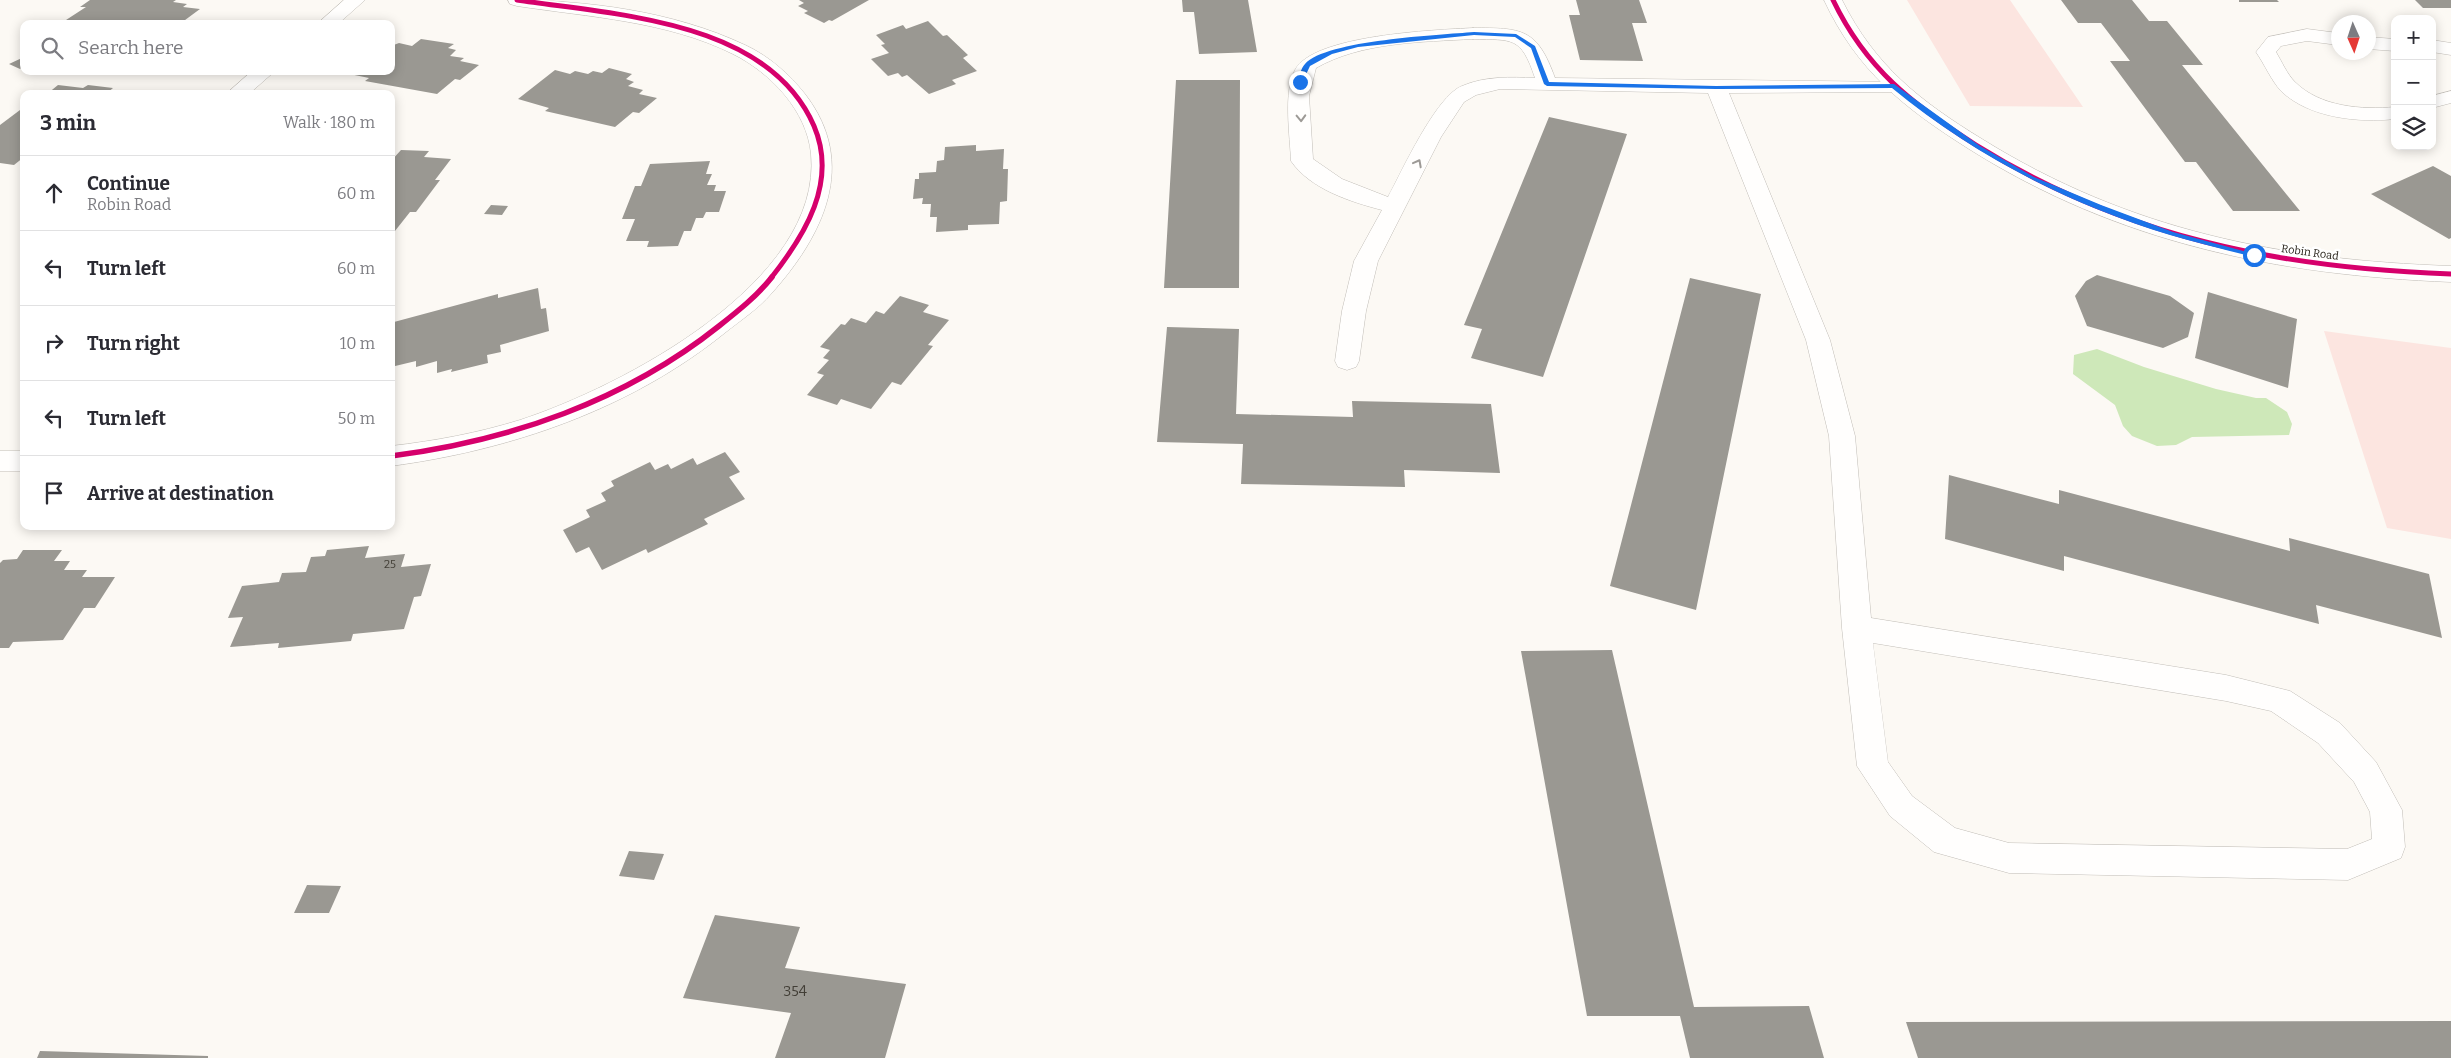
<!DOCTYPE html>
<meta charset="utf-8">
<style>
:root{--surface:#fff;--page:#f2f2f3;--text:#2b2b33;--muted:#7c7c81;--line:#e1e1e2}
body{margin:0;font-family:Bitter,serif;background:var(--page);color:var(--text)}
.controls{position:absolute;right:15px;top:15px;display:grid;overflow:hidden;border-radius:10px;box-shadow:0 2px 12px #0003}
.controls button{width:45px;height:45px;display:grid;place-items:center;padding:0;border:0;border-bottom:1px solid var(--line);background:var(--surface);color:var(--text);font:25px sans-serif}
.compass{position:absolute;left:2331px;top:15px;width:45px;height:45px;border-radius:50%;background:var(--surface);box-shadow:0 2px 12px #0003;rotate:177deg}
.stop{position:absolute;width:15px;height:15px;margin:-11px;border:4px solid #1a73e8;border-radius:50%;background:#fff}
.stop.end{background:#1a73e8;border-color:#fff;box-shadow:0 1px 5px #0008}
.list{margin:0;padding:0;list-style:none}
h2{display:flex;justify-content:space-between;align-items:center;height:65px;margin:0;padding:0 20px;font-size:21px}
h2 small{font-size:16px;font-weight:400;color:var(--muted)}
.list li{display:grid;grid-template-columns:32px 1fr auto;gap:15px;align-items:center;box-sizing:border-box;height:75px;padding:0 20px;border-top:1px solid var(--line)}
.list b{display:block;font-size:19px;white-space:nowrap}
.list p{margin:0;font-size:16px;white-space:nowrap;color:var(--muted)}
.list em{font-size:16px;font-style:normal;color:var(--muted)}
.icon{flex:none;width:28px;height:28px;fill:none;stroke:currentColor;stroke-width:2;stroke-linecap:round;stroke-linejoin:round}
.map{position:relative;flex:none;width:2451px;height:1058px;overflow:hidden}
.search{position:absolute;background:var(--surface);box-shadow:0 2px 12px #0003;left:20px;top:20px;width:375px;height:55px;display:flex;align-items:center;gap:12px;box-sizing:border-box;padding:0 18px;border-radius:10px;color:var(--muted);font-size:19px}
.panel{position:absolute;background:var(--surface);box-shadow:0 2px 12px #0003;left:20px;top:90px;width:375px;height:440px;border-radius:10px}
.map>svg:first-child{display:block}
.green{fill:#fce5e0}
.water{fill:#cee8b9}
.building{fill:#9a9892}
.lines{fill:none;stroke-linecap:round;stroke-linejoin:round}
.service-casing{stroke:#c1bdb7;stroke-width:1}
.minor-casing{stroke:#c1bdb7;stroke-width:1}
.service{fill:#fffefd;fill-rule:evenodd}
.minor{fill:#fffefd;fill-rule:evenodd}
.cycleway-far1-casing{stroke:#fff;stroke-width:8}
.cycleway-casing{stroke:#fff;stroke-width:9}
.cycleway-far1{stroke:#d6006c;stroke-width:5}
.cycleway{stroke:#d6006c;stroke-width:5.5}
.oneway{stroke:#9d9a96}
.route{fill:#1a73e8}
.labels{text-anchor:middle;stroke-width:5;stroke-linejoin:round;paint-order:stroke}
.far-street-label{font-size:11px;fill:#252018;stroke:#fff}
.number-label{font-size:11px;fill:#423e36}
.near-number-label{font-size:14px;fill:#423e36}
</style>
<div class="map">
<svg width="2451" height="1058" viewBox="0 0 2451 1058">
<rect width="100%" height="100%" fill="#fcf9f4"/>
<path class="green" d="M1907,0H2010L2083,107L1970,106Z
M2324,331L2451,348V539L2387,528Z"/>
<path class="water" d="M2097,349L2144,367L2216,389L2256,398H2266L2287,412L2292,424L2289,435L2192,437L2176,445L2157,446L2132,436L2123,426L2115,405L2073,374L2074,355Z"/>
<path class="building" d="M90,0H176L173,2L187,4L183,7L200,9L181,23L173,24H87L66,20L86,7H80Z
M799,0H869L832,21L829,20L824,23L804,13L808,11L798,6L804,3Z
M1182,0H1248L1257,52L1199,54L1194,12H1183Z
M1576,0H1639L1647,23H1632L1643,61L1580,60L1569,15H1580Z
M2061,0H2132L2149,21H2167L2203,65H2182L2300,211H2233L2196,162H2185L2110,61H2130L2101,23H2078Z
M2239,0H2277L2279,2H2239Z
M2415,0H2451V8H2423Z
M928,21L943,36L947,35L968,55L963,58L977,71L952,80L956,84L929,94L907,75L902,77L898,73L888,76L871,59L889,53L881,45L885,44L876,35L903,25L906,29Z
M421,39L454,44L448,48L456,50L450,56L464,58L460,61L479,65L460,80L455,79L437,94L365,81L369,78L340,72L391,71V46L399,43L412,46Z
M24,57V67L20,69L9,64Z
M609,68L632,74L626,79L634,82L628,86L643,90L639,94L657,98L639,113L633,112L615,127L545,111L549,108L518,99L555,70L570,74L575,71L588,74L593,71L602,73Z
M1176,80H1240L1239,288H1164Z
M58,85L83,88L88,85L113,88L106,94H47Z
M24,107V157L14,165L0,163V125Z
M1549,117L1627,134L1543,377L1471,358L1482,329L1464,325Z
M976,145V151L1004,149L1003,169H1008L1007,201L1000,202L999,224L968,225V230L936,232L937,217H930L931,204H922L923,198L913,199L915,179H919V173L936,172L937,161L944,160L945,147Z
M401,150L429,151L424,157L451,159L435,180H440L416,212H410L391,236V161Z
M710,161L706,174H712L707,185H716L714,191H726L719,212H706L703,218H696L691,231H684L678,246L647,247L649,241H626L635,219H622L635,186H641L650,164Z
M2433,166L2451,176V238L2449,239L2371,194Z
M491,205L508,206L502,215L484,214Z
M2097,275L2170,296L2194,313L2188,337L2163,348L2087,326L2075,296L2086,281Z
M1690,278L1761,294L1696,610L1610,586Z
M538,288L541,309L546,308L549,331L500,345L501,352L487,355L488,363L451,372L452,369L437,373V361L416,367V361L391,367V342L395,340L394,322L498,294V298Z
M2208,292L2297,319L2288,388L2195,358Z
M900,296L929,305L923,312L949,320L928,345L933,346L901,385L892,382L871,409L841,399L837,405L807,395L824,375L817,373L829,360L823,358L830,350L820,347L841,324L845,325L851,318L866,323L876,311L884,314Z
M1167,327L1239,329L1236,414L1353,417L1352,401L1491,404L1500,473L1404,470L1405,487L1241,484L1243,444L1157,442Z
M725,452L740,472L729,477L745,499L704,519L708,524L648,553L646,549L602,570L589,547L576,553L563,530L590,517L586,510L606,501L601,493L614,486L611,481L650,462L655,470L668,464L671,469L693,458L697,465Z
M1949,475L2059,504V490L2290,551L2289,538L2429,574L2442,638L2316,605L2319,624L2064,556V571L1945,539Z
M369,546L365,558L405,554L401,567L431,564L421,596L414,597L404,629L353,634L351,641L278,648L279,643L230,647L243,617L228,618L242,586L279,582L282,573L306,572L311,557L325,556L327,550Z
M23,550H62L54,561H70L64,570H87L82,577H115L95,608H84L63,640L13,642L9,648H0V563L3,560L17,559Z
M1612,650L1694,1007L1809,1006L1824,1058H1690L1680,1016H1587L1521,651Z
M629,851L664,854L654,880L619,876Z
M307,885L341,886L329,913H294Z
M715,915L800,927L785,968L906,984L885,1058H775L791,1013L683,998Z
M2451,1021V1058H1918L1906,1022Z
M40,1051L208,1056V1058H37Z"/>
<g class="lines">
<g class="service-casing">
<path id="service" d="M1473,28C1522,28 1537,28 1555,78L1901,82L1904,86L1901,90L1894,92L1729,93L1830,340L1855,436L1871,618L2226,675L2290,691L2340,723L2376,762L2402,810L2405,847L2401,858L2348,880L2009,873L1934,852L1890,816L1857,766L1842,628L1829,436L1806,340L1708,93L1500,89L1476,95L1464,102L1441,137L1378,261L1366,311L1359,361L1356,367L1347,370L1338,367L1335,361L1342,311L1354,261L1382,210C1351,202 1310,189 1291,161C1290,136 1283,92 1295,70C1313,35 1435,30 1473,28ZM1473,39C1513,40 1521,36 1535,78C1511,77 1485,76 1462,86C1436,96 1402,171 1388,197L1342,179L1313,159L1309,96L1316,68C1361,42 1422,42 1473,39ZM1873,643L2226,701L2271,711L2318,743L2354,782L2370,812L2372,839L2347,849L2009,843L1955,828L1912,796L1888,762Z
M2307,29L2338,33V45L2307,41L2281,46L2276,52C2282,62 2287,74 2295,82C2320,107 2362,110 2395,107V119C2359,123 2309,118 2281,91C2271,80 2265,65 2256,52L2268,37Z
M2368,37L2395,39V51L2368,49Z
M2432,40L2451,43V55L2432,52Z
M2451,91V103L2432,108V96Z"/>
</g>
<g class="minor-casing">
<path id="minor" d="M344,0H365L338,24H317Z
M508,0C586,0 673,11 745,45C769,56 789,74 805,94C859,164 823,236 771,294C758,309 741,320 726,332C631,409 511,450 391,466V446C435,441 478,433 520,420C621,387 823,282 811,154C807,111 771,73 733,54C667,21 589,17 517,6L510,4Z
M1824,0H1842C1875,66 1920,101 1982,139C2130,231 2280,260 2451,266V282C2277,275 2118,243 1969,149C1904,108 1857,71 1824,0Z
M252,71H275L249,94H226Z
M0,451H24V471H0Z"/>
</g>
<use href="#service" class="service"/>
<use href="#minor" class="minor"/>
<g class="cycleway-far1-casing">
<path id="cycleway-far1" d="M517,0C616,15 768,20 814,126C838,182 805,235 771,278
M1833,0C1866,69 1913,105 1976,145C2124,237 2279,268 2451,274"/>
</g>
<g class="cycleway-casing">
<path id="cycleway" d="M391,456C509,441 625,401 719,326C738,311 757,296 772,277"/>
</g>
<use href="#cycleway-far1" class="cycleway-far1"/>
<use href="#cycleway" class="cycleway"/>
</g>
<defs><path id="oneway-chevron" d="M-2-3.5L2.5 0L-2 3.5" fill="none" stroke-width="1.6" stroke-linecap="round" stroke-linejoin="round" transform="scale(1.25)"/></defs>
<g class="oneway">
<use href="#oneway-chevron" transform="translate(1301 118) rotate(88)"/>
<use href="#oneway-chevron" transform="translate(1418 163) rotate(-62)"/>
</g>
<path class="route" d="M1474,32L1516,34L1535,46L1549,82L1716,86L1894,84L1980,146L2034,177L2101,205L2173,232L2258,255L2254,257C2226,250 2197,243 2170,235C2069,204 1973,155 1892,88L1716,89L1547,86L1544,84L1531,48L1515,37L1474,35L1358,47L1332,54L1310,66L1302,83L1297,82C1299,77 1301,68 1305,64C1326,40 1440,35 1474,32Z"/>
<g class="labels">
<g class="far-street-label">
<text transform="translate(2310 252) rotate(8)" y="4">Robin Road</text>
</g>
<g class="number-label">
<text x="390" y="568">25</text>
</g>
<g class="near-number-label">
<text x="795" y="996">354</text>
</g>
</g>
</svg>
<div class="controls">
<button>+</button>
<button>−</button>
<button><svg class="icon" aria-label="layers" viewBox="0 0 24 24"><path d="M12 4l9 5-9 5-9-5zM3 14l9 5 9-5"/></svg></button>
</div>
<svg class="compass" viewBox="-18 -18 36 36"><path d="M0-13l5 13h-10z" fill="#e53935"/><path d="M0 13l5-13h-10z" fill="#7c7c81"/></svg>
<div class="stop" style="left:2254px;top:255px"></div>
<div class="stop end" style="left:1300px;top:82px"></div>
<div class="search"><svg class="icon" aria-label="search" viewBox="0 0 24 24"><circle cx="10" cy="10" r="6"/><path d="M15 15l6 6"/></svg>Search here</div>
<section class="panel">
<h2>3 min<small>Walk · 180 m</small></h2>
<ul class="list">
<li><svg class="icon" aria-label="ahead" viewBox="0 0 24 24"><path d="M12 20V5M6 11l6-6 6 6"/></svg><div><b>Continue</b><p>Robin Road</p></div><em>60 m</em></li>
<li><svg class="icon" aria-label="left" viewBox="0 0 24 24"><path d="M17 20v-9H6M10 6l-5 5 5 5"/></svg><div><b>Turn left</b></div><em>60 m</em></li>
<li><svg class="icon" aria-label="right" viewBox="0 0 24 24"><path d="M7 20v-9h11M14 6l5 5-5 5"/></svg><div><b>Turn right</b></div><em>10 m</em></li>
<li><svg class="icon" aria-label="left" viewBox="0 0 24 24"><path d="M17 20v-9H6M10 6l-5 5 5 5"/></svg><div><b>Turn left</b></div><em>50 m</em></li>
<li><svg class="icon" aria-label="arrive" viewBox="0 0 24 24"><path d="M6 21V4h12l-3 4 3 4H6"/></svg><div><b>Arrive at destination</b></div></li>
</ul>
</section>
</div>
